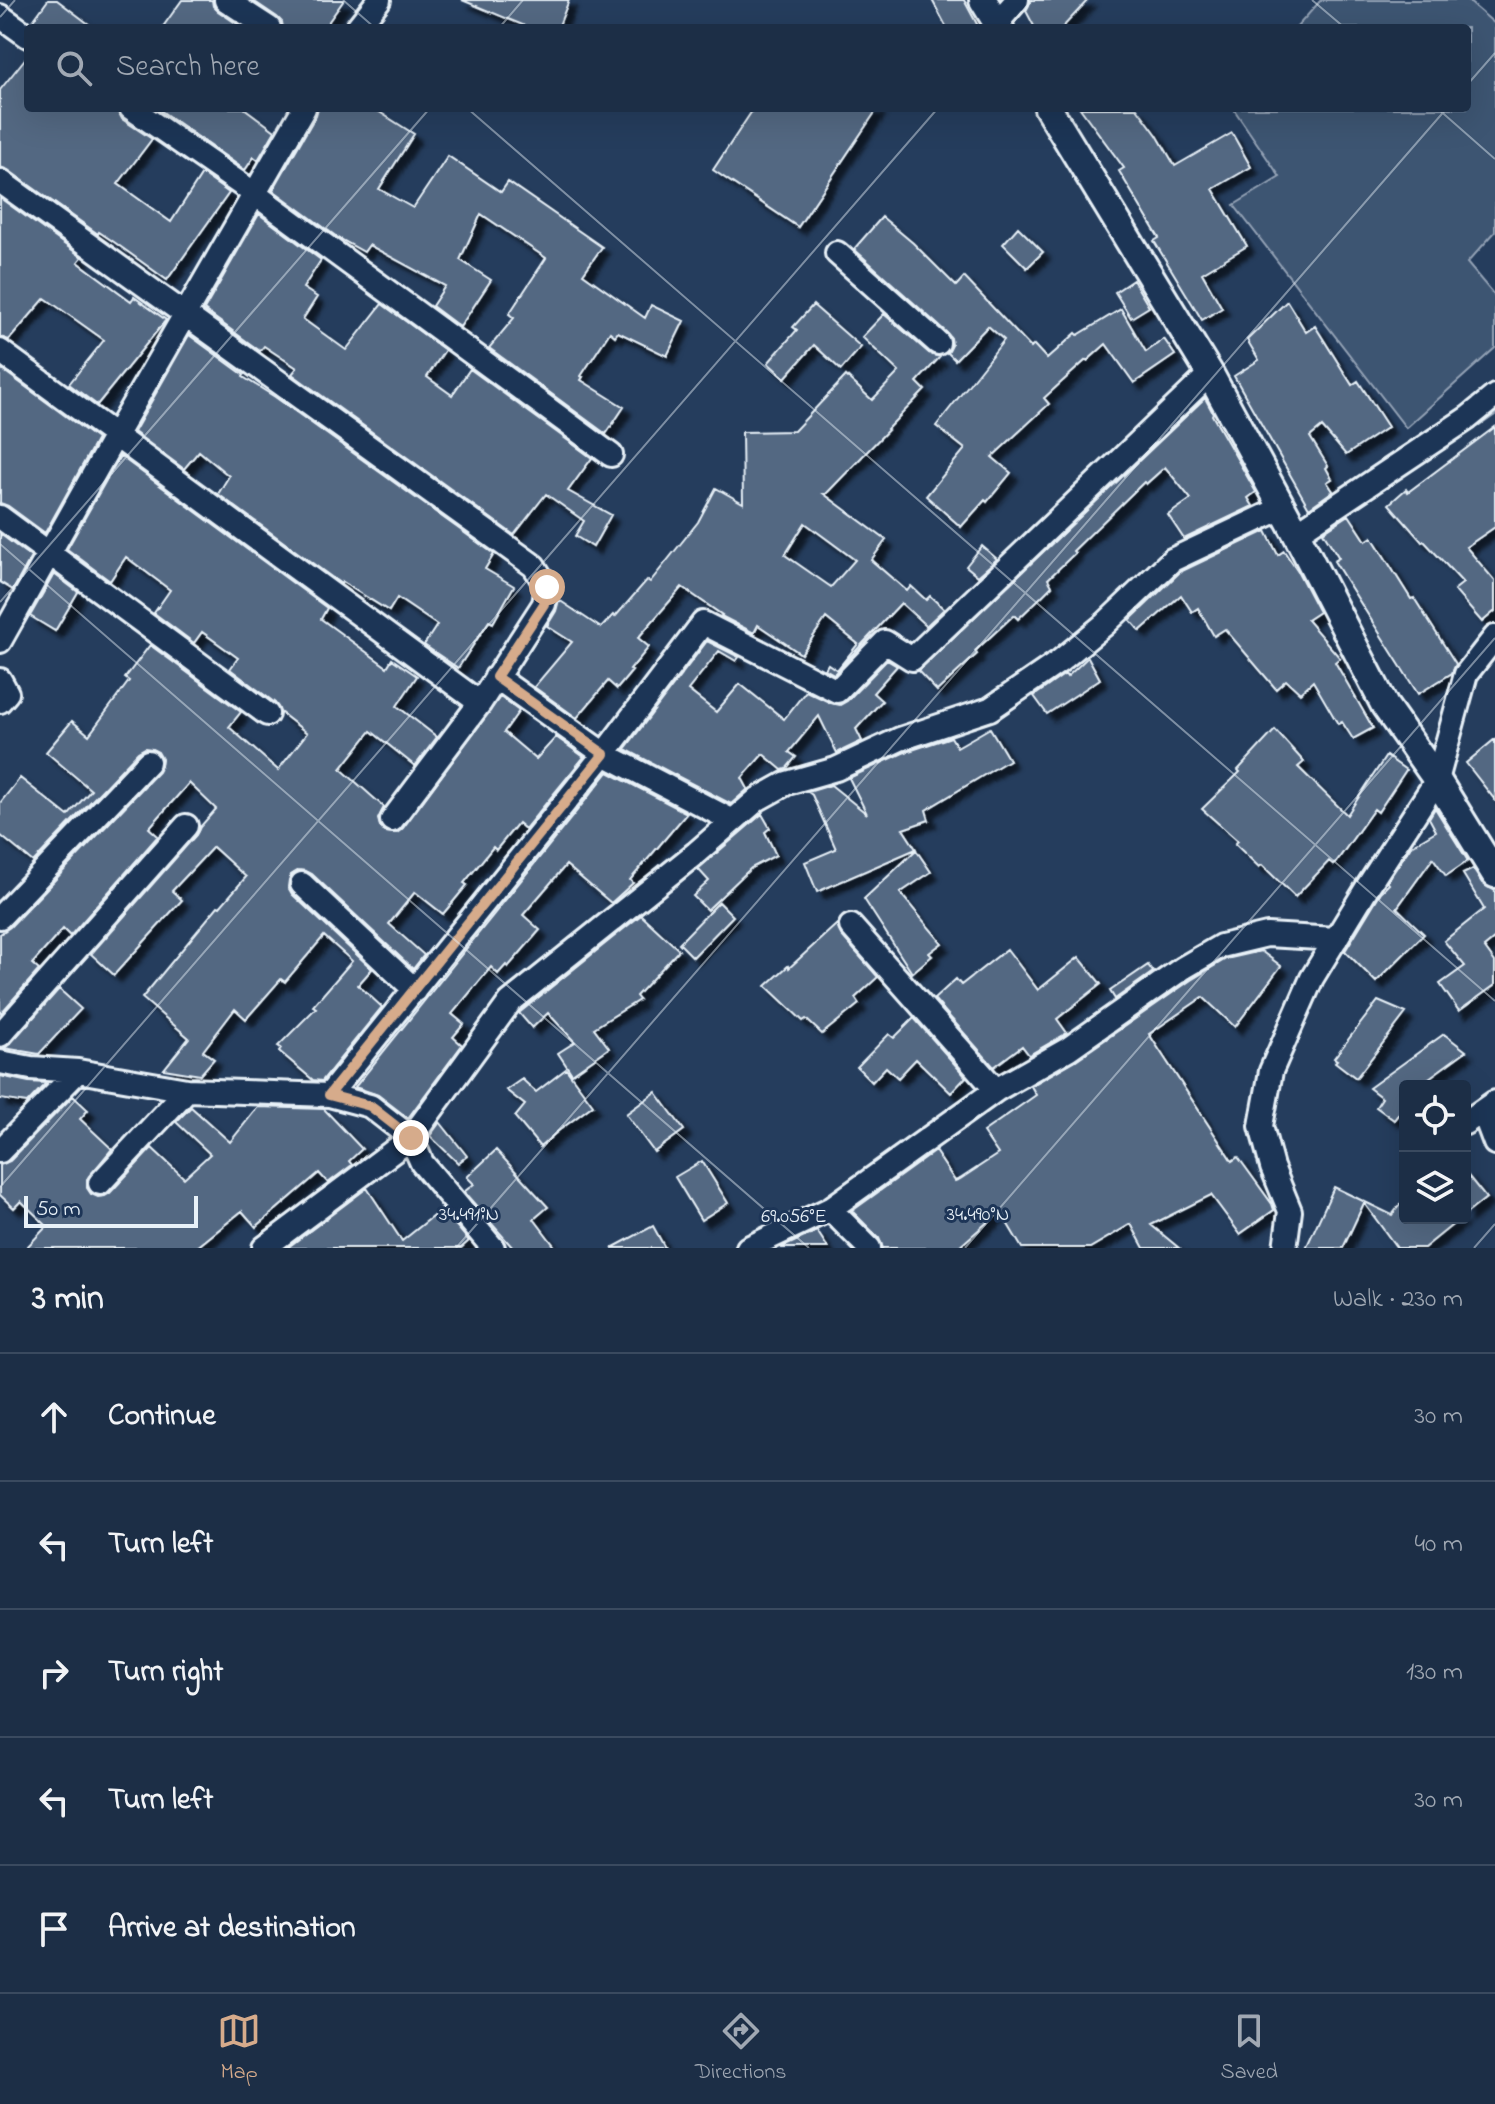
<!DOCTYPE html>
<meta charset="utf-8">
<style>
:root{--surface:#1c2e46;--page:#293a51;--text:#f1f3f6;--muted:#a0a8b3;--line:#3a4a5f;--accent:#d6ab8b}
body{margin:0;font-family:"Indie Flower",sans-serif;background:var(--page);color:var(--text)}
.controls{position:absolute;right:24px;bottom:24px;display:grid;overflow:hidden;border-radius:8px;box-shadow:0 8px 32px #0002}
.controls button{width:72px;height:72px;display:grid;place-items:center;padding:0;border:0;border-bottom:2px solid var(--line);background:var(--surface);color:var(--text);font:40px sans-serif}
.scale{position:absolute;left:24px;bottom:20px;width:174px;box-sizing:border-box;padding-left:8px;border:4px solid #e8f1f8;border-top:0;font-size:22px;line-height:28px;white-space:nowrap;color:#e8f1f8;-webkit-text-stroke:6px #1d3557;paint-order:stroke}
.stop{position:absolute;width:24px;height:24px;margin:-18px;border:6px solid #d6ab8b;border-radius:50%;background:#fff}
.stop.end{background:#d6ab8b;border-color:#fff;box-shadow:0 2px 8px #0008}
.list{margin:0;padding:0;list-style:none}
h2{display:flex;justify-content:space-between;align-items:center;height:104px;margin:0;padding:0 32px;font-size:34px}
h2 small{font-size:26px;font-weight:400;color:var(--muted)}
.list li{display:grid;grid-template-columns:52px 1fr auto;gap:24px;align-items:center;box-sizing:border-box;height:128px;padding:0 32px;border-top:2px solid var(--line)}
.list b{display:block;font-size:30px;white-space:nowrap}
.list em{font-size:26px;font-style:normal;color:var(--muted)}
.icon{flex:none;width:44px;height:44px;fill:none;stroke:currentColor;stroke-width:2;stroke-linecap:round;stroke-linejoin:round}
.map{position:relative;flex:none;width:1495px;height:1248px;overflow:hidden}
.search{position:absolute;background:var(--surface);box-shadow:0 8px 32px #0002;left:24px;right:24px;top:24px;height:88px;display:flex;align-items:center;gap:20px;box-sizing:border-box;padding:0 28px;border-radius:8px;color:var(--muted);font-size:30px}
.sheet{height:744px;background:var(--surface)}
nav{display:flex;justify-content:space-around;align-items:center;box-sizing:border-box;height:112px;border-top:2px solid var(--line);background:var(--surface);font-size:22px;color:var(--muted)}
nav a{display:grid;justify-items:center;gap:4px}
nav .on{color:var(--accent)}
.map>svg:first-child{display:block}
.green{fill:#3e5472;stroke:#93a2b5;stroke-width:2}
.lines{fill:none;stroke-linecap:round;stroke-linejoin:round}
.stream{stroke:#99a8ba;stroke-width:7}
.building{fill:#536782;stroke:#e8f1f8;stroke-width:2;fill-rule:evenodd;filter:url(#shadow)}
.minor-casing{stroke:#e8f1f8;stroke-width:28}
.tertiary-casing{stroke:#e8f1f8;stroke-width:32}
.minor{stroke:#1d3557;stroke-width:22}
.tertiary{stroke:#1d3557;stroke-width:26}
.route{stroke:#d6ab8b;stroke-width:10}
.ticks{fill:none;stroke:#e8f1f8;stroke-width:2;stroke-opacity:0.45}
.ticks-label{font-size:20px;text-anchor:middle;fill:#e8f1f8;stroke:#1d3557;stroke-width:6;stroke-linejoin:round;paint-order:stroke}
</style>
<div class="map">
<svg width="1495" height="1248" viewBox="0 0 1495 1248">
<defs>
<filter id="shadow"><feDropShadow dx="7" dy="7" stdDeviation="2" flood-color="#0009"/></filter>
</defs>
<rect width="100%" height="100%" fill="#253d5d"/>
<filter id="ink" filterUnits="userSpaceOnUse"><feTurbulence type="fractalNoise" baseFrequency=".0125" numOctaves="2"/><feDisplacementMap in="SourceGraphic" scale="16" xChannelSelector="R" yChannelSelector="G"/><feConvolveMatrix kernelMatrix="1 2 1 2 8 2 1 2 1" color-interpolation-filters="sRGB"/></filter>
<g filter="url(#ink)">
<path class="green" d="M1321,0H1467L1495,24V232L1467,263L1495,296V348L1406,428L1234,205L1280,177L1233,108H1467V28H1296Z"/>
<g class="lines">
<path class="stream" d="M1478,424L1495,412"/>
</g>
<path class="building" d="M48,0H57L94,28H39L32,22Z
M182,0H212L213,6L218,11L243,28H162Z
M252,0H344L324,28H283L282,22L277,17Z
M462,0H569L558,28H530Z
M932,0H964L979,28H947Z
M1031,0H1088L1062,28H1035L1026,11Z
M28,55V108H117L122,119L152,139L118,184L171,222L202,174L229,193L167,280L114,242L99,232L98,234L8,170L0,167V90Z
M157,108H244L275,131L258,160L254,157L245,170Z
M318,108H373L414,134L379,189L413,208L448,156L501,192L508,182L602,247L583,274L645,318L651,305L684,321L667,356L618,332L615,336L610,332L581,376L583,377L581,380L624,407L606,434L489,348L514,318L509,314L546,258L481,214L460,260L491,280L460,327L432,306L445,286L369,245L364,252L337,237L273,190L316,115Z
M754,108H878L798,227L713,170Z
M1080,108H1137L1157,135L1175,166L1232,133L1251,167L1213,189L1247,246L1202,273L1222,308L1202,320L1154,241L1159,238L1119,171L1124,168Z
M0,198L82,257L78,262L131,301L134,297L166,320L97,405L69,384L104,340L45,298L9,340L0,337Z
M259,214L321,260L303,288L317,297L303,319L346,350L382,304L445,350L427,377L452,395L470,369L592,458L568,491L611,515L593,547L575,536L584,521L546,494L514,535L292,374L297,368L264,346L260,351L204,310Z
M882,217L913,243L956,286L964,277L1031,348L1034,345L1047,359L1076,333L1078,335L1121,309L1146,352L1164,339L1175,355L1134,383L1106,344L1087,361L1086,360L1044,398L1049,404L992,457L1011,473L987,502L985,500L961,527L926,496L965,449L936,426L1004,340L988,326L955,360L948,353L952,345L951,338L947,333L854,249Z
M1018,227L1043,252L1027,268L1003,244Z
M1133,280L1149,307L1131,318L1115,292Z
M1287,301L1306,332L1315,326L1352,385L1358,381L1388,427L1346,455L1322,427L1310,437L1328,466L1326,468L1332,479L1327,482L1333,491L1309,508L1234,376L1259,360L1247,340Z
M813,305L861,347L841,370L814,345L785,378L768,363L797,330L793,327Z
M884,314L929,353L940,357L917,382L925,390L887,429L888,430L826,494H824L886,540L871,560L907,591L911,586L926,600L930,596L944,609L926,626L901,603L834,674L825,669L828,664L837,670L858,644L826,618L801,654L758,625L754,633L721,616L722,615L682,587L638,638L649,647L630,670L632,671L617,689L608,681L577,718L534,687L572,642L547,626L556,611L559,600L601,628L613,615L615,617L647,580L650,582L698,522L716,488L743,503L742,432L794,431L846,376L872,400L899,372L862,337ZM805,523L855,560L831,587L785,555Z
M189,335L244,375L243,377L275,397L494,554L485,569L514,586L493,623L489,621L458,668L424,645L437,625L397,598L389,611L342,582L341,584L218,494L229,476L199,451L184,469L134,432Z
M0,368L97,439L45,533L8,506L0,503Z
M1205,398L1213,413L1212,415L1256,492L1248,498L1253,506L1184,539L1168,515L1191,499L1165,467L1146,484L1144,482L1073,551L1075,553L1048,579L1052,586L1041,597L1018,619L1014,615L975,651L977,654L937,691L918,671Z
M1495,427V527L1466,547L1495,581V611L1482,622L1454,590L1463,583L1424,541L1422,542L1389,504L1406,489L1408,492Z
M120,456L327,608L321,619L387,667L392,659L417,676L397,706L437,737L415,766L371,731L341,769L384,807L378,819L380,826L384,832L397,833L403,828L500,697L519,711L504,732L536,759L556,737L584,757L525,829L518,823L496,850L493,847L464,883L467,885L443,914L415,892L389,924L424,955L413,969L312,874L306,871L299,870L291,875L289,880L288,887L292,894L372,969L358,985L382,1007L322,1081L313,1080L279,1051L281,1048L278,1046L316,1008L313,1006L352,961L324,936L285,982L281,979L246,1019L235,1009L203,1051L214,1059L200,1075L164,1069L189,1038L142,998L218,906L220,907L246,877L213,847L172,891L182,900L114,975L91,954L196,835L200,827L216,809L189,783L149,828L158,836L70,936L63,929L32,964L39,970L1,1013L0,1012V934L10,927L158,772L161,766L162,759L158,752L152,749L145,748L138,752L33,862L0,835V803L20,778L68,816L91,790L46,752L72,721L89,735L129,681L125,678L150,645L241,712L229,727L278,770L307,733L280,712L275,703L230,669L238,658L202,632L194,643L154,613L170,590L126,557L110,581L67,549Z
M1349,515L1366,541L1372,537L1411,599L1414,598L1456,664L1452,673L1418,694L1334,561L1339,558L1323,532Z
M1266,531L1278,555L1284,551L1298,572L1319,612L1307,620L1340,658L1335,662L1373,728L1353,739L1342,722L1338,724L1313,681L1300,693L1286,680L1276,689L1225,629L1214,636L1198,608L1192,612L1181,595L1140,631L1130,620L1180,572Z
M0,534L31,557L13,590L0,582Z
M982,546L997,559L978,576L966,566Z
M54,574L78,592L55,631L30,616Z
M707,641L739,657L736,661L719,651L688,690L716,712L740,684L784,719L806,691L831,703L840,705L847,701L887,660L897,666L873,693L882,701L856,729L862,741L837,753L819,716L789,752L796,757L786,769L782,770L763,754L742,778L748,789L731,804L625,749Z
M1088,657L1100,679L1047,714L1034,696L1065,674L1067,677Z
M990,728L1009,760L926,810L929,820L903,829L916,849L817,892L805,862L836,849L812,795L808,792L831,785L867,814L849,778L903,753L951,737L957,747Z
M1275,730L1304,762L1298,767L1347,815L1386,756L1406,770L1378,812L1374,809L1334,865L1329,861L1295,897L1262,865L1259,867L1235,844L1238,841L1202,809L1240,772L1238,770Z
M1495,739V800L1466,763Z
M608,772L687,813L630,880L633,883L611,903L566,865L523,915L540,930L508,967L506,965L498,974L491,967L452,1014L464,1024L453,1037L462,1045L408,1118L378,1095L355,1087Z
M1435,808L1468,861L1446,876L1433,858L1397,908L1424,934L1376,982L1345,951L1381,892L1389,884L1387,882L1411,846L1436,831L1429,818Z
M762,814L770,828L765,832L776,855L751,868L707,910L693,896L709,881L698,869Z
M916,850L931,872L900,893L942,943L929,953L932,956L912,973L864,899Z
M1473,869L1482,883L1495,891V938L1484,947L1495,962V985L1459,1011L1440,984L1465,966L1444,941L1484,909L1463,874Z
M719,902L733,916L693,957L679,943Z
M641,915L679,950L636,996L639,1000L594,1028L609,1048L572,1074L558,1053L575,1042L548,1013L532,1028L519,1013Z
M837,924L841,935L878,977L855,998L859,1004L822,1034L806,1019L803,1021L766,986L788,966L789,968Z
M1007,949L1038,990L1079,957L1101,984L1057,1019L1067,1033L1029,1055L1022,1046L994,1067L934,999L956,979L961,985Z
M1261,951L1281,966L1235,1027L1203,997L1149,1034L1232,1161L1238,1157L1272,1204L1274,1210L1240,1234L1211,1195L1151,1225L1179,1248H1144L1131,1224L1090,1248H1022L1000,1211L958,1248H883L879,1238L852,1211L935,1151L955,1181L960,1179L998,1154L983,1132L1036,1095L1031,1086L1076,1060L1191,980L1226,959Z
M1148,965L1153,972L1115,999L1110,991Z
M59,989L81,1009L39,1054L4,1048L10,1044Z
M1378,1001L1406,1013L1356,1078L1335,1062L1337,1060L1334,1058Z
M914,1018L966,1077L951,1093L916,1059L898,1078L886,1067L872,1082L857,1067L889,1034L894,1038Z
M1444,1034L1466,1051L1418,1086H1405V1105L1394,1120L1376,1107L1382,1098L1369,1088Z
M566,1069L593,1105L557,1132L540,1147L515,1117L525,1105L506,1090L522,1079L536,1092Z
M0,1076L29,1082L46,1083L27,1103L0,1099Z
M656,1092L684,1130L654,1152L626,1114Z
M73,1096L88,1110L80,1119L112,1149L87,1179V1188L91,1194L98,1197L105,1196L110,1193L152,1148L184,1178L210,1154L176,1122L191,1107L230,1142L258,1107L324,1109L362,1149L349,1161L352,1165L328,1183L319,1173L256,1227L242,1211L196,1248H26L47,1226L21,1201L14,1208L0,1195V1165L10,1161Z
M440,1122L467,1156L458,1163L430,1136Z
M496,1150L548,1207L534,1219L556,1248H513L464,1192L474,1184L467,1177Z
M702,1161L728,1203L701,1220L675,1177Z
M1465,1172L1486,1198L1465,1215Z
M1334,1187L1392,1215L1405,1198V1218H1461L1424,1248H1397L1364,1203L1343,1248H1306Z
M367,1188L402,1241L442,1209L469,1241L461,1248H287Z
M653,1226L665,1248H612Z
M817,1231L828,1248H781Z"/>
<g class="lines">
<g class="minor-casing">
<path id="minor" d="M226,0L269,28
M0,16L28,36
M997,23L1017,0
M357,28L379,0
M131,108L255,194L611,455
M0,181L534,566L547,587L544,604L480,703L392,820
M837,253L938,343
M0,351L480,703
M0,517L267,714
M1296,533L1468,418L1495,396
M0,641L115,436L304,108
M496,677L604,754L733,821
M0,680L7,693L0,701
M302,884L415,990
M0,917L148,762
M851,926L996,1090
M0,1035L186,826
M0,1062L31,1068L78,1071L187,1090L329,1095L370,1106L411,1138L422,1163L493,1248
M329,1095L604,754L703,623L837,691L885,642L912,659L1210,374
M1483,1111L1495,1143
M1465,1123L1495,1102
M0,1151L78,1071
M100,1183L187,1090
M830,1209L869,1248
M264,1248L411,1138L510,1002L696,853L758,799L787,783L836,769L900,739L990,709L1060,661L1105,624L1172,560L1282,508
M748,1248L830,1209L996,1090L1068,1049L1183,968L1221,946L1267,935L1336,939
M1285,1248L1290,1211L1272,1167L1261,1126L1271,1071L1312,978L1368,886L1437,780L1466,674L1495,637"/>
</g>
<g class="tertiary-casing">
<path id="tertiary" d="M983,0L1000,28
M1048,108L1210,374L1296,533L1385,706L1437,780L1495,874"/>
</g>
<use href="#minor" class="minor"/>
<use href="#tertiary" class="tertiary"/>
</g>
</g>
<g class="lines" filter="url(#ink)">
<path class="route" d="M411,1138L370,1106L329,1095L604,754L496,677L544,604L547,587"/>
</g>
<path class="ticks" d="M343,0L375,28M1312,0L1345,28M0,17L15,0M499,28L523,0M1008,28L1032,0M1467,85L1495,53M467,108L1495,1001M1437,108L1495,159M0,544L809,1248M0,602L430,108M0,1187L938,108M456,1248L1447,108M965,1248L1495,638M1474,1248L1495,1224"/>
<g class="ticks-label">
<text x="469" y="1220">34.491°N</text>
<text x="978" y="1220">34.490°N</text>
<text x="794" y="1222">69.056°E</text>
</g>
</svg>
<div class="controls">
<button><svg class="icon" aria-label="locate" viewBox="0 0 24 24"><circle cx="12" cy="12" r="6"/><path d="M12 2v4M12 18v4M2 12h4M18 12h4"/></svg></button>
<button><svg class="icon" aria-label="layers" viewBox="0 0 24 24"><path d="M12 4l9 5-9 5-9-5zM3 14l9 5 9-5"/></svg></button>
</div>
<div class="scale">50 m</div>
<div class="stop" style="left:547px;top:587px"></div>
<div class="stop end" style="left:411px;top:1138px"></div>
<div class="search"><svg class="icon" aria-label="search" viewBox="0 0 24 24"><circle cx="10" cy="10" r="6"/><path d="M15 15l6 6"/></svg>Search here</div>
</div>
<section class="sheet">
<h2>3 min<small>Walk · 230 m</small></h2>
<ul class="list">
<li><svg class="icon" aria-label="ahead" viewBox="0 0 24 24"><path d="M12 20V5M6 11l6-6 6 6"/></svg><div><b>Continue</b></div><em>30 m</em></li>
<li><svg class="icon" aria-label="left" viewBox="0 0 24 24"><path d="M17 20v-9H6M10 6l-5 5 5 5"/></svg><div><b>Turn left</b></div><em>40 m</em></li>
<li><svg class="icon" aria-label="right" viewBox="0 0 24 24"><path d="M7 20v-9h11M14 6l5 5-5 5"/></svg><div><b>Turn right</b></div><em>130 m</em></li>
<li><svg class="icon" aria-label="left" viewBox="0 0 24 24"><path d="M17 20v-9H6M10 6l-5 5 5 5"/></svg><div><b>Turn left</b></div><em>30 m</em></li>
<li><svg class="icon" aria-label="arrive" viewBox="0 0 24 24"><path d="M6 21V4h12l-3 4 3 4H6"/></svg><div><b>Arrive at destination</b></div></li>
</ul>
</section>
<nav>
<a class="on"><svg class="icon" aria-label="map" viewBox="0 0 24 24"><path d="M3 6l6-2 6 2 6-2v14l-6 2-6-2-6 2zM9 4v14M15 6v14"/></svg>Map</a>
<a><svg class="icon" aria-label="directions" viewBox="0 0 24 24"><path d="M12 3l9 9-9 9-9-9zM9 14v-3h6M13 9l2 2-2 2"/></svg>Directions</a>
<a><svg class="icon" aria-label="saved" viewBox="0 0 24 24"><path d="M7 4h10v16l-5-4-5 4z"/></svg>Saved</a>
</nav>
